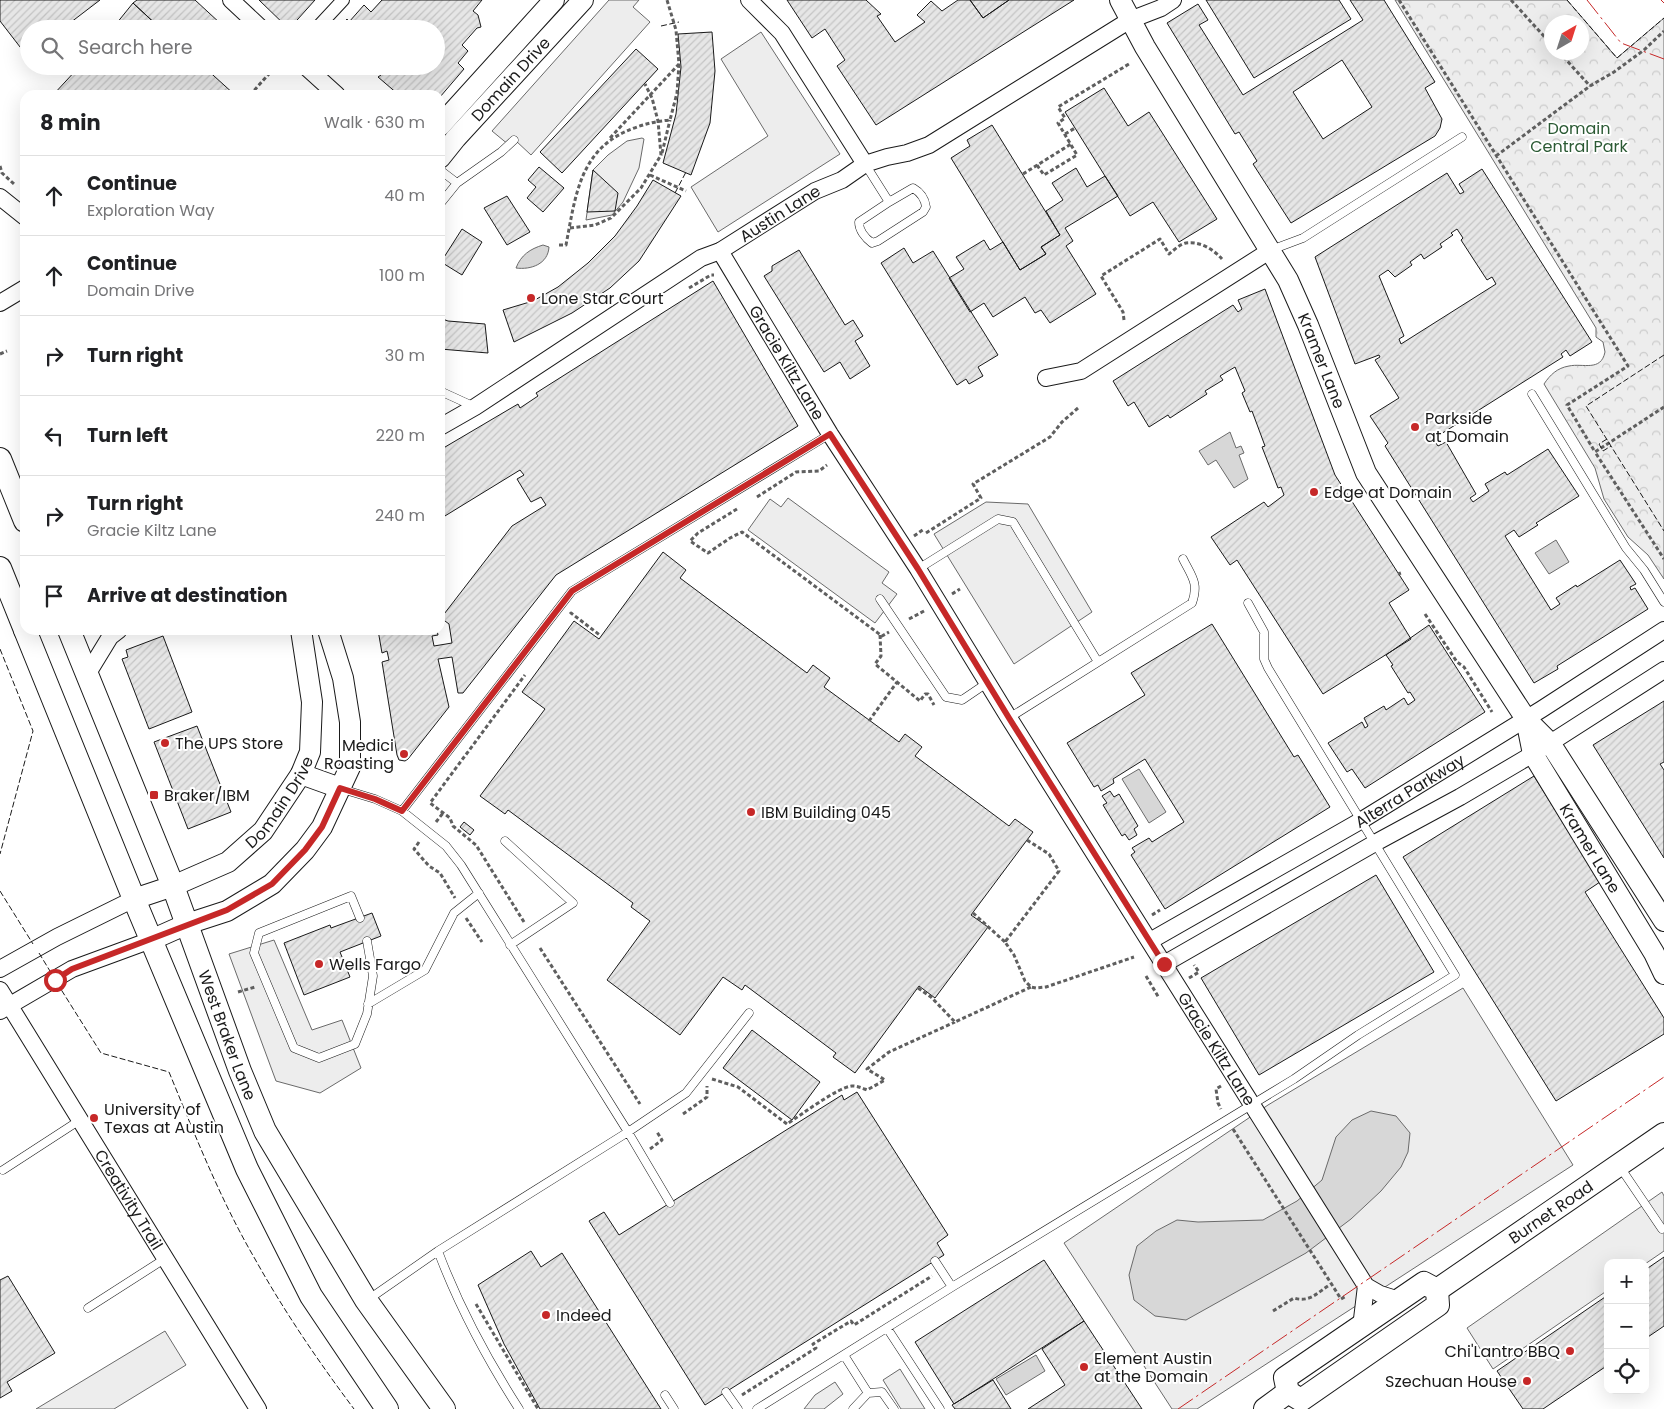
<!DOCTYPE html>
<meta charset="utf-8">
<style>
:root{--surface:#fff;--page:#f6f6f6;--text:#202124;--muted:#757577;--line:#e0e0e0}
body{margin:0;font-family:Poppins,sans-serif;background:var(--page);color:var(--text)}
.controls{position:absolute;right:15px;bottom:15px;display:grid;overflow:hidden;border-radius:10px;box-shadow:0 5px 20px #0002}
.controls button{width:45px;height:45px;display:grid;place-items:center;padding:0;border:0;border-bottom:1px solid var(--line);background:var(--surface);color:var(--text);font:25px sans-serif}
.compass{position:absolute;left:1544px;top:15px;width:45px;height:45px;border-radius:50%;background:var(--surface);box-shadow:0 5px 20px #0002;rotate:39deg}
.stop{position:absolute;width:15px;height:15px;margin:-11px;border:4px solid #c62828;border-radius:50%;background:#fff}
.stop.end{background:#c62828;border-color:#fff;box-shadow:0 1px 5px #0008}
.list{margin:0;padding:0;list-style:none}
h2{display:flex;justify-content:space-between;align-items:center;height:65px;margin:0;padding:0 20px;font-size:21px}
h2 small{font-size:16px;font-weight:400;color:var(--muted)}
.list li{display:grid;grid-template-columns:32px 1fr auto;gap:15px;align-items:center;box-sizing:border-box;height:80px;padding:0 20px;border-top:1px solid var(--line)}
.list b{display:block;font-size:19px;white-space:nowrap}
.list p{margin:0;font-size:16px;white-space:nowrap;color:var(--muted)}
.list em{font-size:16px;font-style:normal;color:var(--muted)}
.icon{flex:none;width:28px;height:28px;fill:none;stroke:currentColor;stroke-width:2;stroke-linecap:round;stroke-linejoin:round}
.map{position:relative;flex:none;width:1664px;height:1409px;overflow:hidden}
.search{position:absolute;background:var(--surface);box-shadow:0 5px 20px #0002;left:20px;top:20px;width:425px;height:55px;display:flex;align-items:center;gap:12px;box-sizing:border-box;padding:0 18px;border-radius:28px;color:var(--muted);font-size:19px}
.panel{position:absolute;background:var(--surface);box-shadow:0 5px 20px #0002;left:20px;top:90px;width:425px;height:545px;border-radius:15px}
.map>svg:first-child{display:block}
.built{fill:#ededed;stroke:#6a6a6a}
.park{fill:url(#park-crowns);stroke:#6a6a6a;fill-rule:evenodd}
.water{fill:#d7d7d7;stroke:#6a6a6a}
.building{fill:url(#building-hatch);stroke:#1a1a1a;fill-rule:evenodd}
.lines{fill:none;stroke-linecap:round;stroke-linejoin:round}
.service-casing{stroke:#1a1a1a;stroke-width:9}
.pedestrian-casing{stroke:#1a1a1a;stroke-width:14}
.minor-casing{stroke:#1a1a1a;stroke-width:18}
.tertiary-casing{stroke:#1a1a1a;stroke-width:22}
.secondary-casing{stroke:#1a1a1a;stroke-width:24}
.path{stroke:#5f5f5f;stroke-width:3;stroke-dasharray:4 2.5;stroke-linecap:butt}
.service{stroke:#fff;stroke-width:8}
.pedestrian{stroke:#fff;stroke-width:12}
.minor{stroke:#fff;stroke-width:16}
.tertiary{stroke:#fff;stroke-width:20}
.secondary{stroke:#fff;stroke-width:22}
.fence{stroke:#1a1a1a;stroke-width:1;stroke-dasharray:6 2.5;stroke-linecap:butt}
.power{stroke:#c62828;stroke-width:1;stroke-dasharray:18 4 2.5 4;stroke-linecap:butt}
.route{stroke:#c62828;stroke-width:6}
.poi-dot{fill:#c62828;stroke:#fff;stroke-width:2}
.labels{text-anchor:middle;stroke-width:4;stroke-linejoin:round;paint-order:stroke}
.street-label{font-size:16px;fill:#1a1a1a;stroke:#fff}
.park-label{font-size:16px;fill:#2b5a34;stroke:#fff}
.poi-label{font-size:16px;fill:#1a1a1a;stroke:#fff;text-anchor:start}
</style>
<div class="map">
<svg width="1664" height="1409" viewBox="0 0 1664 1409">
<defs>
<pattern id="park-crowns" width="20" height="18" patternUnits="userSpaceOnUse" patternTransform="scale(1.25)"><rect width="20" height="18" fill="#ededed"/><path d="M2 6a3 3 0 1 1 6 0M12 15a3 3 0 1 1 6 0" fill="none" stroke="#cbcbcb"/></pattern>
<pattern id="building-hatch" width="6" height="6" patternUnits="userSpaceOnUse" patternTransform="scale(1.25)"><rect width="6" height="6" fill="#e6e6e6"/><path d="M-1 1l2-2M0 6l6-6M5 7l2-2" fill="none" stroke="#c5c5c5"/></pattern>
</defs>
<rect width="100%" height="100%" fill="#fff"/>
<path class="built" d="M609,0H639L633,7L650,22L531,155L515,140L509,145L492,131Z
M761,32L840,154L718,232L691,187L768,136L721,59Z
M642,138L644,139L639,168L623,202L612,215L586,220L593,170L608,155L627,141Z
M788,498L889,572L882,583L897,594L875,623L748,530L770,499L781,507Z
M986,502L1028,504L1092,612L1014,664L934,534Z
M274,940L312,1030L342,1020L361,1068L320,1093L276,1081L229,954Z
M1463,988L1573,1165L1197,1409H1172L1064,1243L1268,1105Z
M1662,1192L1664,1196V1251L1645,1264V1263H1608V1290L1493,1369L1467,1328Z
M165,1331L186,1365L114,1409H36Z
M900,1369L925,1409H901L883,1380Z
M835,1382L843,1394L824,1409H804L815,1395Z"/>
<path class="park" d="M1395,0H1567L1617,58L1664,18V579L1648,555L1628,537L1604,499L1595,468L1544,384C1550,375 1557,368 1569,366C1583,363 1601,372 1605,352L1603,342L1596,337V328ZM1552,22H1582V52H1552Z"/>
<path class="water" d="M543,245L549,247C548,264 531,270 516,268C521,255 530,249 543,245Z
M1230,432L1236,448L1241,446L1244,453L1239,455L1248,479L1234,488L1216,460L1208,465L1199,451Z
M1556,540L1569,562L1549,574L1535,553Z
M1139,769L1166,812L1149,823L1122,779Z
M1371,1111L1396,1116L1410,1133L1408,1152L1401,1167L1381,1191L1351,1219L1306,1253L1186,1320L1155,1316L1134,1300L1129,1275L1137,1246L1156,1231L1177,1220L1198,1222L1263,1220L1297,1201L1322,1180L1336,1137L1352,1120Z
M1036,1355L1045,1371L1006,1395L996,1379Z"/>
<path class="building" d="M0,0H100L62,29H29V54L27,56L0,21Z
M137,0H195L221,24L219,29H161L133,3Z
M259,0H315L289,29Z
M382,0H482L473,11L478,15L481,27L477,28L462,45L468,51L458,63L464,69L440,97V95H399L378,77L381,75L372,66H436V29H339L347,19L349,22L364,5L371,12Z
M787,0H866L881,14L877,16L895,42L925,22L917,15L931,1L942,11L958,0H970L983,18L1009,0H1074L876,125L837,66L845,60L825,29L812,38Z
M970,0H1009L983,18Z
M1206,0H1339L1351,19L1254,78Z
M1350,0H1384L1435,82L1425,88L1442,119L1440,128L1435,136L1291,223L1253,164L1257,161L1239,132L1235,134L1167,23L1198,4L1208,20L1199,25L1243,95L1363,20ZM1342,60L1372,107L1323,139L1293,92Z
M133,3L161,29H112Z
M712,32L715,71L710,123L691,175L663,163L676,114L681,67L678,34Z
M636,49L658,69L562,173L540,152Z
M77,66H203L235,95H53L78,68Z
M203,66H220L213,75Z
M1104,88L1128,126L1149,112L1217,219L1179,242L1153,202L1130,216L1065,112Z
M992,125L1060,235L1041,247L1046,254L1020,270L951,158L970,146L967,140Z
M539,167L564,188L543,212L527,198L536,187L528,180Z
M1076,168L1087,187L1105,176L1118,196L1065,228L1073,241L1066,246L1096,294L1050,323L1041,310L1035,313L1025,297L993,317L984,303L970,312L949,278L964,269L956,257L984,240L990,250L1003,242L1020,270L1046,254L1041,247L1060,235L1046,211L1063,200L1052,183Z
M1482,169L1592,342L1570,356L1566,350L1561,354L1563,357L1433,439L1438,446L1446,442L1476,494L1470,498L1473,502L1489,491L1485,484L1505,472L1507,475L1548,449L1579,496L1536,523L1538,525L1519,537L1514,530L1505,536L1551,610L1560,604L1556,598L1576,585L1577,587L1620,560L1636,584L1630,587L1631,590L1635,588L1648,609L1557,666L1558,669L1534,683L1385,446L1388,443L1370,416L1399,398L1375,360L1380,357L1379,355L1355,364L1315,257L1447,173L1460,194L1464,192L1459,184ZM1457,229L1463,238L1461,240L1487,280L1492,277L1496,284L1401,344L1399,339L1404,336L1379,276L1388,270L1395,277L1412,265L1410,262L1421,254L1424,259L1442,247L1440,244L1453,235L1451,233Z
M593,170L618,193L615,211L587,212Z
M653,180L681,196L639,261L610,288L572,313L514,342L503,310L533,301L558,287L588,263L615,236L637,206Z
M507,196L530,232L507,245L484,208Z
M462,229L482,242L462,275L441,262Z
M904,248L913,263L933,251L998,355L978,367L983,376L969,384L966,379L957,385L881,263Z
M799,250L845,325L853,320L863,336L855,341L870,366L850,379L840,362L824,372L764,276L772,271V266Z
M713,281L798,426L556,575L463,693H458L452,657L438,659L449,707L408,759L405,761L399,760L397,755L382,662L389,660L387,651L382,653L378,630H437L438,635L432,636L434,646L452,643L449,624L441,618L512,526L546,505L541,497L531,502L517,479L524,475L520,470L440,519V450L518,404L520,408L538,396L536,393Z
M1265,289L1335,475L1409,590L1389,603L1411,639L1323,694L1237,560L1230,565L1211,537L1264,502L1268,507L1284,495L1281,487L1278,488L1262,447L1265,446L1252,411L1250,412L1242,393L1245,391L1235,367L1220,376L1223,380L1205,391L1207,394L1170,418L1168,415L1149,427L1134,402L1128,406L1113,381L1233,305L1238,312L1242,309L1238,300Z
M440,318L448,321L485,324L488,353L440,349Z
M663,552L686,570L680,578L807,673L813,665L830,678L824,687L899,742L905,734L922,747L915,756L1009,826L1015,819L1033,832L971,915L988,927L935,998L919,986L855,1073L833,1057L836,1053L745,985L742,990L723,977L680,1035L607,980L650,921L631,907L633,903L508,810L505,814L480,796L545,709L522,692L574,621L599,639Z
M1212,624L1294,757L1298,755L1330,807L1165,909L1131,855L1135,852L1132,848L1149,838L1152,842L1184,822L1145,759L1113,779L1114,783L1101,791L1098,785L1094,787L1067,743L1145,695L1131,673Z
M1429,625L1485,712L1365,788L1352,769L1347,772L1328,743L1362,722L1365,728L1368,726L1364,718L1384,706L1386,710L1404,698L1408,705L1415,700L1410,692L1408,693L1391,666L1393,665L1386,655Z
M163,636L192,712L149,729L122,659L128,657L126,650Z
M1664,701V762L1660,764L1664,770V858L1593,745Z
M197,726L231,812L188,829L154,742Z
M1534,776L1600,882L1585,892L1664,1018V1034L1556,1101L1403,857Z
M1110,791L1114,797L1119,794L1138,826L1134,829L1137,835L1129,840L1125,834L1122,836L1103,805L1107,803L1102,796Z
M464,822L474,830L470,835L460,827Z
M1376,875L1434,972L1259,1075L1201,978Z
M372,913L381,936L340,952L350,977L304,995L284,943L330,925L331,928Z
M752,1030L820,1082L792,1120L723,1068Z
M857,1092L948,1235L937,1243L944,1255L705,1405L589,1221L604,1212L619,1235L842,1095L844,1100Z
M531,1251L541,1267L562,1253L661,1409H540L504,1344L478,1285Z
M1664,1257V1326L1645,1339V1270Z
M1044,1260L1084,1321L954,1404L915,1342Z
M8,1276L55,1353L7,1382L12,1391L0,1398V1280Z
M1608,1295V1365L1543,1409H1523L1497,1371Z
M1084,1321L1142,1409H1028L1065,1385L1042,1349Z
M993,1380L1011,1409H955L952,1405Z"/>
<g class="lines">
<g class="service-casing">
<path id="service" d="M865,164L889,202L859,222C859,230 865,238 872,243L878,241L923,212L926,207C925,199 920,192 913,188L889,202
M440,170L457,183
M440,204L457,183L501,152L514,140
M1271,250L1303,238L1462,137
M440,391L475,407
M1532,394L1626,548L1644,570L1664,602
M918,569L998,519L1013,522L1098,662
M880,599L946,697L962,700L987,683
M1009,718L1192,603C1199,583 1192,577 1183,559
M342,789L375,799L402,811L446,846L461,865L628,1132L686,1093L749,1013
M402,811L572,591L830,434
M505,841L573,903L510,945
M360,918L351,896L259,933L254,953L294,1048L319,1058L355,1044L367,1014L373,976L367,941
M368,1004L425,970L454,913L479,893
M1620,1167L1662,1229
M3,1170L80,1120
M438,1251C459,1307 487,1359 519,1409
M935,1261L952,1287
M369,1299L438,1251L628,1132L670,1203
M88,1308L166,1258
M887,1328L940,1409
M844,1355L868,1393
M726,1392L738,1409
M665,1395L674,1409
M757,1409L952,1287L1294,1079L1358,1035L1455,975L1268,668L1264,659V632L1248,603
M853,1409L868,1393L882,1392L894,1409"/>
</g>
<g class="pedestrian-casing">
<path id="pedestrian" d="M316,29L343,0"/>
</g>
<g class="minor-casing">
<g id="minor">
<path d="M231,0L262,29"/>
<path d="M749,0L782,33L865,164"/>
<path d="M305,66L337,95"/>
<path d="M0,197L25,217"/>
<path id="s1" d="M720,251L830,434L918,569L1009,718L1366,1286L1380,1294L1399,1300"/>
<path d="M0,303L25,288"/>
<path d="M1046,378L1081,371L1271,250"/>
<path id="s2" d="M440,427L475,407L701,258L720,251L815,191L842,180L865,164L887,157L907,153L929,145L1130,20L1161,8L1173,0"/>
<path d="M88,673L110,637L119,630"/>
<path id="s3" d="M1150,941L1362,820L1542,709L1664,630"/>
<path d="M1164,964L1375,843L1460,797L1533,754L1664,670"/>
<path d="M0,969L57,937L134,899"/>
<path id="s4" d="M0,990L258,1409"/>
<path d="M0,1011L72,969L151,940"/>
<path d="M1360,1326L1362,1319L1366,1286"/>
</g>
</g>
<g class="tertiary-casing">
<g id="tertiary">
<path id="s5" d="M1120,0L1145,47L1288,280L1308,325L1366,473L1526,719L1550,743L1664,921"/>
<path d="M440,126L554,0"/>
<path id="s6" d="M440,158L456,138L583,0"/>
<path id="s7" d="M1526,719L1533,754L1654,953L1664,974"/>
<path d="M301,774L340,788"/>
<path id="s8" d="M134,899L173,886L228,862L263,831L301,774L310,752L312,702L301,630"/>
<path d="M151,940L187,924L227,911L272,884L305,850L322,827L350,767V722L343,678L328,630"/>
</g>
</g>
<g class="secondary-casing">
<g id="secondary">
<path d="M0,459L25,521"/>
<path d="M0,568L25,630"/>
<path d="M25,630L134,899L247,1169L311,1296L387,1409"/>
<path id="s9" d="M69,630L173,886L240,1071L265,1131L366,1300L444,1409"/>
<path d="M1424,1283L1437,1290L1438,1305L1301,1400L1288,1392L1285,1378Z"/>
<path id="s10" d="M1437,1290L1664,1134"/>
<path d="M1265,1409L1288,1392"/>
</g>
</g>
<path class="path" d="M1399,0L1628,366L1567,405L1595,452
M1511,0L1552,45
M1559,52L1590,86
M250,95L276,66
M1065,134L1075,128
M610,138L679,64L676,30L667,0
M662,153L670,120
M1496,156L1590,86L1614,72L1644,50L1664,31
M1037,165L1044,175L1077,155L1058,123L1065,118L1058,107L1129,64
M0,166L2,173L14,184
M1023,174L1071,144
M650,175L686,191
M570,228L595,225L611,218L641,188L661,155L658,121L652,98L645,84
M559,245H566C576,193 580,146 637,127C648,123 659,121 670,120L677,93L679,64
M689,288L711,275H714
M1124,320L1123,312L1101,276L1160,239L1169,254C1174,250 1180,244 1186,243C1200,241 1213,249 1222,259
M0,354L7,351
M1664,407L1595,452L1664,559
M757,497L796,472L819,471L827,465
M737,509L698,533L690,541L708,553L730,538L742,532L882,636L889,632
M926,533L981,498L973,484L1050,437L1062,422L1078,408
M914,536L924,529
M1399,572L1400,575
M952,594L960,589
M570,614L571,613L601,636
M1425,614L1457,662L1464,667L1492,712
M909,619L926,610
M880,635L881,656L875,664L920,701L925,694H928L934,705
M869,721L897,682
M436,822L443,813
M1027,840L1049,854L1059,871L1005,942L1014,955L1025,981L1031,987L1036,988L1046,987L1134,957
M419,842L414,849L429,866L440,873L455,898
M973,913L1005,942
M1152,915L1160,910
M466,918L482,942
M524,922L476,845L453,826L450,818L430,803L525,675
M540,948L640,1104
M1146,976L1159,998
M1189,978L1199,972L1194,965
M918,988L931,997L955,1022L1031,987
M238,992L255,987
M712,1079L738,1087L787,1124C801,1115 838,1087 852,1086C858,1086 862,1088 867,1090L885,1080L867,1069L889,1052L955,1022
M1221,1086L1216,1089L1218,1103L1221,1109
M683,1114L707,1097V1086
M1233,1129L1341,1299L1346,1296
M650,1149L662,1140L657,1132
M476,1304L538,1409
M1273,1311L1294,1298C1310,1303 1318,1292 1331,1284
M742,1395L816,1348L813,1344L851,1321L854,1325L932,1276"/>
<use href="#service" class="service"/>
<use href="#pedestrian" class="pedestrian"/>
<use href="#minor" class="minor"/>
<use href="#tertiary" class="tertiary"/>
<use href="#secondary" class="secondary"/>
<path class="fence" d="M1567,0L1617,58L1664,18
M661,26L679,22
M675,193L686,172
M1664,355L1586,406L1664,531
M1607,439L1599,444L1603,451L1611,446
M0,649L33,731L0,854
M0,891L33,944
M39,953L53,976
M57,983L101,1053L169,1072C195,1135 220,1199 255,1259C284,1311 318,1361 354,1409"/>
<path class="power" d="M1587,0L1621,43L1664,59
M1661,0L1664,3
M1178,1409L1664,1077"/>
</g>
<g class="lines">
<path class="route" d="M55,980L72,969L227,910L272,884L305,850L322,827L340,788L375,799L402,811L572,591L830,434L918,569L1009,718L1164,964"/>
</g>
<g class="poi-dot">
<circle cx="531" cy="298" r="5"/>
<circle cx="1415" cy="427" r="5"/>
<circle cx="1314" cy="492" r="5"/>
<circle cx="165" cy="743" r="5"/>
<circle cx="404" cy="754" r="5"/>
<rect x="149" y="790" width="10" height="10" rx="2.5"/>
<circle cx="751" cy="812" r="5"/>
<circle cx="319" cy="964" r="5"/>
<circle cx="94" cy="1118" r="5"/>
<circle cx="546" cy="1315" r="5"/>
<circle cx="1570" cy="1351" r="5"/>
<circle cx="1084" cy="1367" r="5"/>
<circle cx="1527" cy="1381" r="5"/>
</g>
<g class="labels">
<g class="street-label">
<text dy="6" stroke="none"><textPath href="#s6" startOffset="106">Domain Drive</textPath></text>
<text dy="6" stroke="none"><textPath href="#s2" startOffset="402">Austin Lane</textPath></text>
<text dy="6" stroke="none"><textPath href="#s5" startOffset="414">Kramer Lane</textPath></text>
<text dy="6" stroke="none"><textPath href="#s1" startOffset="130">Gracie Kiltz Lane</textPath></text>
<text dy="6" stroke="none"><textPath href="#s3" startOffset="300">Alterra Parkway</textPath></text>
<text dy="6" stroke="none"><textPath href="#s8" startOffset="181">Domain Drive</textPath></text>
<text dy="6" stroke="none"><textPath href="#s7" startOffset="146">Kramer Lane</textPath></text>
<text dy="6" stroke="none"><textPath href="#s9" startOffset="435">West Braker Lane</textPath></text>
<text dy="6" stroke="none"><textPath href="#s1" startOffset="940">Gracie Kiltz Lane</textPath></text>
<text dy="6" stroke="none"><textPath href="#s4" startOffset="246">Creativity Trail</textPath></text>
<text dy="6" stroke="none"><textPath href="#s10" startOffset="138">Burnet Road</textPath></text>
</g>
<g class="park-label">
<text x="1579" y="134">Domain<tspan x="1579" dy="18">Central Park</tspan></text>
</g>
<g class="poi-label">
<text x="541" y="304">Lone Star Court</text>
<text x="1425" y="424">Parkside<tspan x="1425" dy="18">at Domain</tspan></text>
<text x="1324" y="498">Edge at Domain</text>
<text x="175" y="749">The UPS Store</text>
<text x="394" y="751" text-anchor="end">Medici<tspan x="394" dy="18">Roasting</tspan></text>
<text x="164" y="801">Braker/IBM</text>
<text x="761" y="818">IBM Building 045</text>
<text x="329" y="970">Wells Fargo</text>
<text x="104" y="1115">University of<tspan x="104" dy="18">Texas at Austin</tspan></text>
<text x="556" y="1321">Indeed</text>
<text x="1560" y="1357" text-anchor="end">Chi'Lantro BBQ</text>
<text x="1094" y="1364">Element Austin<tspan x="1094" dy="18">at the Domain</tspan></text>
<text x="1517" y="1387" text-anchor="end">Szechuan House</text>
</g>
</g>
</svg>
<div class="controls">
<button>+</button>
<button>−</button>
<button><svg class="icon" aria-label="locate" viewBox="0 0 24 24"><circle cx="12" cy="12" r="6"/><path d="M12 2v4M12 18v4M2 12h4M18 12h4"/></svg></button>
</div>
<svg class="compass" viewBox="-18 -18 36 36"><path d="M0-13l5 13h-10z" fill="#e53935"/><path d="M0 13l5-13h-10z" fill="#757577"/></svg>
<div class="stop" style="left:55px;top:980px"></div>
<div class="stop end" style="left:1164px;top:964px"></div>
<div class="search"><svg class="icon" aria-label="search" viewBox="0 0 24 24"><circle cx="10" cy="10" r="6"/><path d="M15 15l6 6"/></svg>Search here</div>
<section class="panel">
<h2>8 min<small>Walk · 630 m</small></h2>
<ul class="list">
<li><svg class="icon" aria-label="ahead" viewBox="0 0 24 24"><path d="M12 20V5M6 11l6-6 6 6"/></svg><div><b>Continue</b><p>Exploration Way</p></div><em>40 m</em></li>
<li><svg class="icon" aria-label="ahead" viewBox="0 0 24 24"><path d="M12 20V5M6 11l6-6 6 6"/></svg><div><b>Continue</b><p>Domain Drive</p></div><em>100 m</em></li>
<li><svg class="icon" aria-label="right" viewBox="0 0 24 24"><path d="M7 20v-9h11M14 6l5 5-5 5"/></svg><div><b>Turn right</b></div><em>30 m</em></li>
<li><svg class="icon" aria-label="left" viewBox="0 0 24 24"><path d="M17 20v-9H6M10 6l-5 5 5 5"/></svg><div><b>Turn left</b></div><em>220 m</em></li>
<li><svg class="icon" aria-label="right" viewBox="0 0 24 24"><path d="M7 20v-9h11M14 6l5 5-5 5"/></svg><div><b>Turn right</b><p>Gracie Kiltz Lane</p></div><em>240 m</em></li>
<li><svg class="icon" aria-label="arrive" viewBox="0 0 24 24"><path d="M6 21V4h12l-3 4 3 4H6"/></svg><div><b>Arrive at destination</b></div></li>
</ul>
</section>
</div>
